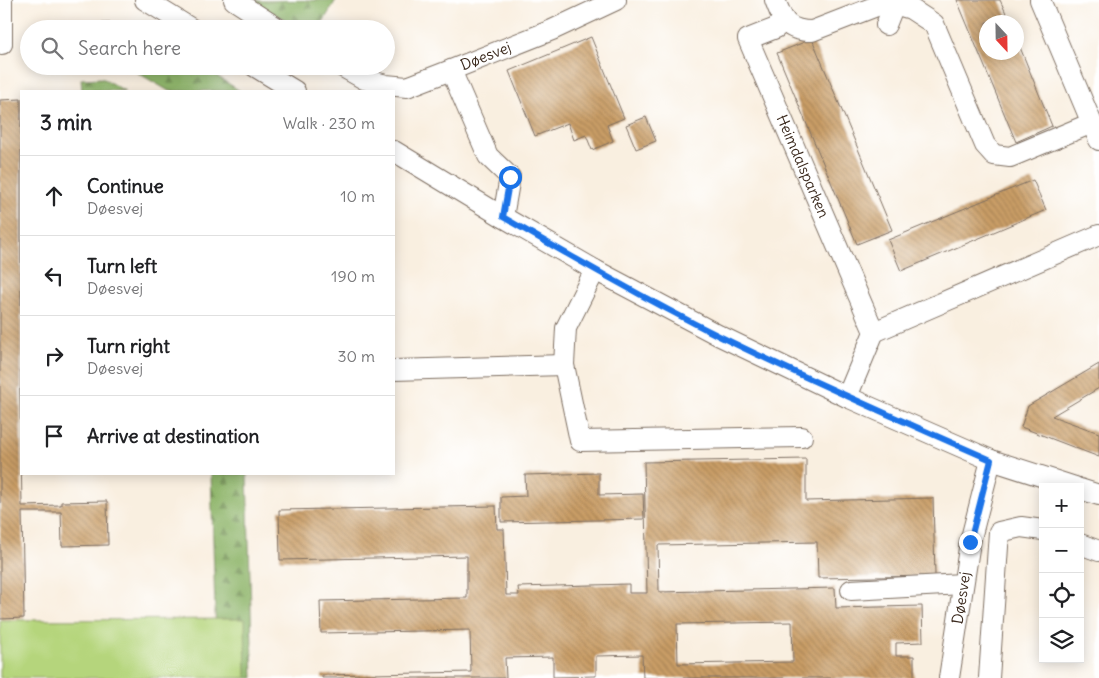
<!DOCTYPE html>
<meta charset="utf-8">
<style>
:root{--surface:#fff;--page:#f2f2f2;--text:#202124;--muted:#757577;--line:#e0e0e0}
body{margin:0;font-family:Delius,sans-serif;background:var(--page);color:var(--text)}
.controls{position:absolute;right:15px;bottom:15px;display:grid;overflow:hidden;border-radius:0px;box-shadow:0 2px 12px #0003}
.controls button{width:45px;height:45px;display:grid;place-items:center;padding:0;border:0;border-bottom:1px solid var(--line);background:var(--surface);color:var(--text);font:25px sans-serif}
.compass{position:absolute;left:979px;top:15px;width:45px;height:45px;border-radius:50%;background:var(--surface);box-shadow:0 2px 12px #0003;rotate:158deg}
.stop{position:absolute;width:15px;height:15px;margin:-11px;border:4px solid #1a73e8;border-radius:50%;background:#fff}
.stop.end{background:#1a73e8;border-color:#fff;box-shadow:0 1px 5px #0008}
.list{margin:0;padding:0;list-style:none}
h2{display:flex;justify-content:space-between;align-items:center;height:65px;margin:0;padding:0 20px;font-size:21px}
h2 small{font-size:16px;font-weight:400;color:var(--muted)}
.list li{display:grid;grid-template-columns:32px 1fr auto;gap:15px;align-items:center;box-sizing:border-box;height:80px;padding:0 20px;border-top:1px solid var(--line)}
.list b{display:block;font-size:19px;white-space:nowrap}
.list p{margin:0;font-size:16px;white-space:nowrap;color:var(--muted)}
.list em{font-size:16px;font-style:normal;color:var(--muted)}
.icon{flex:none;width:28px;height:28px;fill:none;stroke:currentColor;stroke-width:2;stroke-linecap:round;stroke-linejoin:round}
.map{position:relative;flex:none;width:1099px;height:678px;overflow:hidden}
.search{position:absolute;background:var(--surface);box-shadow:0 2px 12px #0003;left:20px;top:20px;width:375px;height:55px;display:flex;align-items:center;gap:12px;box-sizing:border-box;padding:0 18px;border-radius:28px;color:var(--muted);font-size:19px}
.panel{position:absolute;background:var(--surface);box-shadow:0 2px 12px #0003;left:20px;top:90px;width:375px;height:385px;border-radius:0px}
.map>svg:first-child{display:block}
.forest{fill:url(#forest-firs);stroke:#667045}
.pitch{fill:#b5d57c;stroke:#78804d}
.building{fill:url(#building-back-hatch);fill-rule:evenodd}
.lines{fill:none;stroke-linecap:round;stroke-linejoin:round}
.minor-casing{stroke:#7e6f62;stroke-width:22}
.minor{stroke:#fff;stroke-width:20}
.route{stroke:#1a73e8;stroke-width:6}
.labels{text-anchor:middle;stroke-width:5;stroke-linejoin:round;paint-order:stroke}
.street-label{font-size:15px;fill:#3b2a1e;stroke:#fff}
</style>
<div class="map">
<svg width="1099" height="678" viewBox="0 0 1099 678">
<defs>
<pattern id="forest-firs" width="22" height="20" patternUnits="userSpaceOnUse" patternTransform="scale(1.25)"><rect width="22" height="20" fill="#90b66c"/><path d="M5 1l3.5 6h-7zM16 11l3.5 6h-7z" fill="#779458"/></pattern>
<pattern id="building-back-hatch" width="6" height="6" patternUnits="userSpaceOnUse" patternTransform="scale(1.25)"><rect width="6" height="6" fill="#c99d66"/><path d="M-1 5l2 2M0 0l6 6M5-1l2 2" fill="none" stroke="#a48053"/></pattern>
</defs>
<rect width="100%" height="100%" fill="#fff"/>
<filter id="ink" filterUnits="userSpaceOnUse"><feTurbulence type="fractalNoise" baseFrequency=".02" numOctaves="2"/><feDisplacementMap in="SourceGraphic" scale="10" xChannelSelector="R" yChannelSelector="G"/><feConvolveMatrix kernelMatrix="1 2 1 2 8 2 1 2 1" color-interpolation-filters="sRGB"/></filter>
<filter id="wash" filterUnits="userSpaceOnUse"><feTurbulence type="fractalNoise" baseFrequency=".0096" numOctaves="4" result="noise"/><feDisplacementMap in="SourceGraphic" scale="20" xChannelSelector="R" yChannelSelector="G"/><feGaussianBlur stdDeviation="1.12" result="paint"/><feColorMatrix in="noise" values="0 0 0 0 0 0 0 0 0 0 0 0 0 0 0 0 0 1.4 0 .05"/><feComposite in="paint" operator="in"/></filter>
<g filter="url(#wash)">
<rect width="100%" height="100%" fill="#f9efe0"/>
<path class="forest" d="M336,0L319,29H303L258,5L256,1Z
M137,66H201L240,91H169L138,73Z
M102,78L125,91H82L81,79Z
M211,474H247L253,678H217Z"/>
<path class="pitch" d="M245,619L246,678H0V620Z"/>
<g id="blocks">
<path class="building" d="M957,0H1000L1010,22H986V52H1016L1017,40L1052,126L1016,142Z
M110,23V29H32V25Z
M591,37L624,118L607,125L613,141L592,150L586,135L574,140L568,123L535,136L509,71Z
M812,39L892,230L857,244L777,53Z
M21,99V389H20L22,506L61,505V502L107,501L108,545L62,546L61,512H22L24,618L0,619V100Z
M646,117L656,141L636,149L626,125Z
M1033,180L1046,210L901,271L888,240Z
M1099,364V388L1052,416L1099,433V457L1021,427L1028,406Z
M806,459V501L933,498L935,576L818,578L817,542L658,545L659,592L835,588L836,608L922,606L923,642L896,643V656H914V678H643L642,655L596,656V676L553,677V657L505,658L506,678H322V675L471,672L470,630L321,633L320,601L467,598V556L280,560L279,510L496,506L497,529H504L506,595H519L518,587L629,584V593H647L644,462ZM792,622L793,662L678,664L677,624Z
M599,473V495L643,494L644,519L501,522V497L526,496L525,475Z"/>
</g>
</g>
<g filter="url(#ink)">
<use href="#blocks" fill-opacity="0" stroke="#7e6f62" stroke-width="1"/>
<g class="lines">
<g class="minor-casing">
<g id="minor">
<path d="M145,0L192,29"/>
<path d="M234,0L279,29"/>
<path d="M775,0C783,21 787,31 812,31L887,2L911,9L934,24L985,145L994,155L1010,157L1092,123"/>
<path d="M1040,0L1099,140"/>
<path id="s1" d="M783,19L776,28L748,39L874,332L1099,235"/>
<path d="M886,25L896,0"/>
<path d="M0,44H2V0"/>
<path d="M254,66L295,91"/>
<path d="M341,66L364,79L386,85L407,87L451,70"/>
<path d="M394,151L503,217L595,270L718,335L847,397L991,460L1075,487"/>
<path id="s2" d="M503,217L510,177L488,156L451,70L552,30L616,0"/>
<path d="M595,270L566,328L564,365L580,441L802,437"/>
<path d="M394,370L564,365"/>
<path d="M847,397L874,332"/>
<path d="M1080,489L1099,495"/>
<path d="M1080,544L1099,551"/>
<path d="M851,590L963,584"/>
<path id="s3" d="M949,678L970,542L991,460"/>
<path d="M989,678L999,532L1021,527L1043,530"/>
</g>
</g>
<use href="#minor" class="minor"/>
</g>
</g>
<g class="lines" filter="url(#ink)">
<path class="route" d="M510,177L503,217C574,258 645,299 719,336C808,380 900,420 991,460L970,542"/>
</g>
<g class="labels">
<g class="street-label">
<text dy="5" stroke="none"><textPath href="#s2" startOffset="202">Døesvej</textPath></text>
<text dy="5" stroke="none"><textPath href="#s1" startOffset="180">Heimdalsparken</textPath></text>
<text dy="5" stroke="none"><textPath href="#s3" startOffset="81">Døesvej</textPath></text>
</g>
</g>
</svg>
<div class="controls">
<button>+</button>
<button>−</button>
<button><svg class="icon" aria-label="locate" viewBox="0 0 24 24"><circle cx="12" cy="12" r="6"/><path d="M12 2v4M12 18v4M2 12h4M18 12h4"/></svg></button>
<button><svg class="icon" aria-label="layers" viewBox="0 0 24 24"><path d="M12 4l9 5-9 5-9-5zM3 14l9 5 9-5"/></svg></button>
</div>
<svg class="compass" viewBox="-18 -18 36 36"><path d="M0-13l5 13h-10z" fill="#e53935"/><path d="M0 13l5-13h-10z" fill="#757577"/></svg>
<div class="stop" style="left:510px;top:177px"></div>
<div class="stop end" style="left:970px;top:542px"></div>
<div class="search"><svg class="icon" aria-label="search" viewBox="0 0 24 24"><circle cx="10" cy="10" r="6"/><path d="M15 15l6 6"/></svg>Search here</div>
<section class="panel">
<h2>3 min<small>Walk · 230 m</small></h2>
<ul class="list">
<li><svg class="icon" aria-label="ahead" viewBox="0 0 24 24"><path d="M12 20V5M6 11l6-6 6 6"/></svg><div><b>Continue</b><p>Døesvej</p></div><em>10 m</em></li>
<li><svg class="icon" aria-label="left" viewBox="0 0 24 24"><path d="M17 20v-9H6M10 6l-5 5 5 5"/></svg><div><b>Turn left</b><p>Døesvej</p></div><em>190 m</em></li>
<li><svg class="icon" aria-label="right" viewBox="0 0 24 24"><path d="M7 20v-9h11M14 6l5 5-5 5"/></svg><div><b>Turn right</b><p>Døesvej</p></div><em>30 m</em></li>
<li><svg class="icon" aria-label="arrive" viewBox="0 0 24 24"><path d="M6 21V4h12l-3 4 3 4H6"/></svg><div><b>Arrive at destination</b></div></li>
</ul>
</section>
</div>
